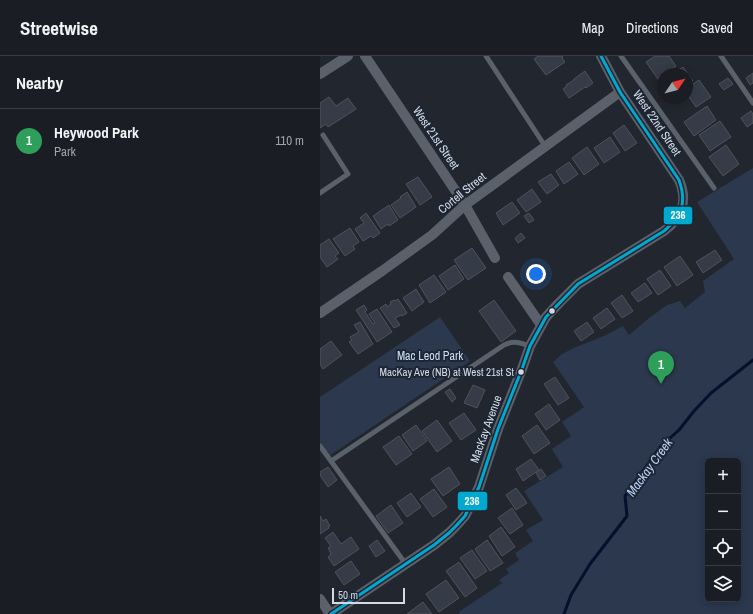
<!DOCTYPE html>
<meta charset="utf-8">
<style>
:root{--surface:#1a1d23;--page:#23262b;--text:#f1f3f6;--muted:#9fa2a6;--line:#383b41;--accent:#969ba5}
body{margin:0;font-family:"Archivo Narrow",sans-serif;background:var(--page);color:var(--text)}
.controls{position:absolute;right:12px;bottom:12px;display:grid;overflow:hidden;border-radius:6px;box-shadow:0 2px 10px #0003}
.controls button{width:36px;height:36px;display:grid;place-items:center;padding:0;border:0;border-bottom:1px solid var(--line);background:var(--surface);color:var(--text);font:20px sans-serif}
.compass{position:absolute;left:337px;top:12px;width:36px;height:36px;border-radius:50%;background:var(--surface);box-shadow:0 2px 10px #0003;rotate:55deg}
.scale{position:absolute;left:12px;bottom:10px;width:73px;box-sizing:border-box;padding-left:4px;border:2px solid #d4dae4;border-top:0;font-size:11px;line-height:14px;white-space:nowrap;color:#d4dae4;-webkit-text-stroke:3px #1d2634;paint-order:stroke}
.you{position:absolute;left:216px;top:218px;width:14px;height:14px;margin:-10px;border:3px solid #fff;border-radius:50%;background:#1a73e8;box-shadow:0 0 0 6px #1a73e833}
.badge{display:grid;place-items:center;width:26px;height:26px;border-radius:50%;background:var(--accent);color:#fff;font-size:13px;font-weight:700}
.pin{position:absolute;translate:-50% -33px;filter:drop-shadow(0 1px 2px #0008)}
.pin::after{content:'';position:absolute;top:21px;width:14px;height:12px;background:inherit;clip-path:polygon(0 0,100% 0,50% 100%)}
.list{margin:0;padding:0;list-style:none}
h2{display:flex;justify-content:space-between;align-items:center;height:52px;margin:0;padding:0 16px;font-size:17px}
h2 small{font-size:13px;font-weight:400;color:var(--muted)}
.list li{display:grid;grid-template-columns:26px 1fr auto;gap:12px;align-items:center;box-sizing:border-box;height:64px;padding:0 16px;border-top:1px solid var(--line)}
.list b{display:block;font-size:15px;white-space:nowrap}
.list p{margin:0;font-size:13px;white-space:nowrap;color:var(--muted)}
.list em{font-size:13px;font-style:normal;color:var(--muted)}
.icon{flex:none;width:22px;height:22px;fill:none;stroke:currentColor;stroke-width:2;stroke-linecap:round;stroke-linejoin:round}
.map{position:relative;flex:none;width:433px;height:558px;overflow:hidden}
header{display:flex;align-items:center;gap:24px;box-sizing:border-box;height:56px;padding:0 20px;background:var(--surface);border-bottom:1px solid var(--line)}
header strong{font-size:19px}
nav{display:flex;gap:22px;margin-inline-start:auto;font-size:14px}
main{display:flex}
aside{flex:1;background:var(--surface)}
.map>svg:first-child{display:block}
.green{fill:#2b384d;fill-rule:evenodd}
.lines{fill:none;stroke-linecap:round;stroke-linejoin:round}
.stream{stroke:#04102c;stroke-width:3}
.building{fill:#363c47;stroke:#4e525a}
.service{stroke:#5a616b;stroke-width:5}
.minor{stroke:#5a616b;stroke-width:10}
.bus-1-casing{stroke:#1d2634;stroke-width:6}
.bus-1{stroke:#00a9ce;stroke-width:3}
.bus-dot{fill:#d4dae4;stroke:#1d2634;stroke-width:1.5}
.labels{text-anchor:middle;stroke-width:4;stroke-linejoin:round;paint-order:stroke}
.bus-label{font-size:11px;fill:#d4dae4;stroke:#1d2634;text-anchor:end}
.street-label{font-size:12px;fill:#d4dae4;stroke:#1d2634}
.park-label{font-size:12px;fill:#cfdff7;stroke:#1d2634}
.water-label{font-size:13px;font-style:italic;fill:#bad1f5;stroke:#1d2634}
.line-badge{stroke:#1d2634;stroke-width:1.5}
.badge-label{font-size:11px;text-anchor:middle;font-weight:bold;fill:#fff}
</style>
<header>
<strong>Streetwise</strong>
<nav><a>Map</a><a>Directions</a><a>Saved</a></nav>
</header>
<main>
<aside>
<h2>Nearby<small></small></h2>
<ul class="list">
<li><span class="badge" style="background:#2e9e5b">1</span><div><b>Heywood Park</b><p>Park</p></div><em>110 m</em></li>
</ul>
</aside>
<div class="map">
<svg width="433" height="558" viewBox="0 0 433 558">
<rect width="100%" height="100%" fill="#22272f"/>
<path class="green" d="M433,112V558H139L140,555L182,527L179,524L189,517L186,513L199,504L195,497L213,485L206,474L223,464L204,435L243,411L232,393L251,380L242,366L264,351L233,306L242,298L256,291L284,280L303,270L309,279L329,262L347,249L360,245L365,252L385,236L383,225L414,203L377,146ZM388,405H418V543H388Z
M120,261L150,305L9,400L0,386V341Z"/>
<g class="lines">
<path class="stream" d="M244,558L251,539L270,508L307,460L305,440L341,390L359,374L374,355L391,337L433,304"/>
</g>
<path class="building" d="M218,0H242L243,1L242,2L245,6L226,19L214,3Z
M335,0H349L356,10L346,18H343V20L338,23L326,6Z
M363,11L373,25L367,29V18H352Z
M265,15L273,27L266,32L265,31L249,42L243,33L247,30L246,29L254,24V23Z
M433,17V27L430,29L426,22Z
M408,22L413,28L404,34L399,28Z
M379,24L391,41L376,51L367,38V32Z
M9,41L16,50L28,42L36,53L8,71L6,68L0,72V47Z
M387,50L396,64L374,80L364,66Z
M431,55L433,58V67L427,71L421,62Z
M400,65L411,81L390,95L379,79Z
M304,69L317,87L305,95L293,77Z
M290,81L300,96L284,107L274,92Z
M406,89L419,108L403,120L389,101Z
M267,91L279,108L264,119L252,102Z
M249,106L258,118L244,128L236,115Z
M231,118L239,129L227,138L218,126Z
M98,121L112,141L100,149L86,128Z
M212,133L221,146L206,156L197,144Z
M87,136L96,151L80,162L71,149L81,142L80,141Z
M192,146L200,157L183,169L176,157Z
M69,149L78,164L69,170L68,168L61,173L53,160Z
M46,157L60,177L53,182L51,180L43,185L35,173L44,167L40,162Z
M209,157L214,164L209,167L204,160Z
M30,172L39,186L33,190L35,193L25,200L13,183Z
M201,177L205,182L198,187L195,182Z
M9,183L19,197L15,200L18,203L7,211L0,201V189Z
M152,192L166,212L148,224L134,204Z
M395,194L402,204L383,217L376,206Z
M360,200L373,219L357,230L344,211Z
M135,209L144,223L128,234L119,220Z
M340,214L351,230L338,239L327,223Z
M114,219L126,236L110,247L99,229Z
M325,227L332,237L318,246L311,237Z
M96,233L104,246L92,255L83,242Z
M302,239L313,255L302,262L291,247Z
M78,243L87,257L82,260L81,259L75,262L80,269L74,272L60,252L66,248L67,251L71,248L70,246L74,244L75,245Z
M174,244L196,275L181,286L159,255Z
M44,249L47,254L45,256L53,268L55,267L49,258L57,253L72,276L57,286L36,254Z
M287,252L295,263L281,273L273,262Z
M40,266L53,288L38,298L29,286L32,284L30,281L39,276L34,269Z
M267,266L274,276L261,285L254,275Z
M11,285L22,299L3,313L0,308V293Z
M235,321L249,342L238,349L224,328Z
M153,329L165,334L157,352L144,347Z
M130,333L136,342L132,346L125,336Z
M229,348L240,364L226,374L215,358Z
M144,357L156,374L141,384L129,367Z
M117,364L132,385L117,396L102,375Z
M96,369L107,385L93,395L82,379Z
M217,369L230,387L214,398L202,380Z
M79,380L92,398L76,409L63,391Z
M211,403L219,414L203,425L196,413Z
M8,411L17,424L8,431L0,419V416Z
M129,411L140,428L123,440L111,423Z
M221,413L226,420L220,424L216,417Z
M196,432L207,447L196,454L186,439Z
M114,433L127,451L113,461L100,443Z
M91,437L101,451L87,461L77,447Z
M71,449L83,467L68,477L56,460Z
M192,452L203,469L190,478L178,462Z
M0,460L3,465L6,463L10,470L8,471L9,472L0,478Z
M181,471L195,491L182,500L169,480Z
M13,476L21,488L31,481L39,493L14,510L8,501L11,498L8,492L11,490L5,482Z
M57,484L65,495L56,501L49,490Z
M167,484L183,507L170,515L155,493Z
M152,494L167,515L155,523L140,502Z
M31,505L40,518L24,529L15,516Z
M139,506L157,532L145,541L126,515Z
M126,524L139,542L119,556L106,538Z
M103,546L112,558H87Z"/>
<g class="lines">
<path class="service" d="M166,0L225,90
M301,0L394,132
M401,0L433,47
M0,137L28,118L3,79
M0,390L85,507
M11,405L184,289C195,284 199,287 210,290"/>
<path class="minor" d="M45,0L145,149L175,202
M0,18L28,0
M188,221L221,269
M0,257L62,215L112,179L145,149L300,36
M0,543L10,558
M11,558L114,489L129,477L136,470L145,460L151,448L159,431L178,373L202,313L210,290L226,261L238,248L258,228L344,175C362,162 368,144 359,124L300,36L281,0"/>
<g class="bus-1-casing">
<path id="bus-1" d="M11,558L114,489L129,477L136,470L145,460L151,448L159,431L178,373L202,313L210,290L226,261L258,228L344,175C362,160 367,146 359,124L300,36L281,0"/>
</g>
<use href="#bus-1" class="bus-1"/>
</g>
<g class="bus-dot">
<circle cx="232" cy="255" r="3.5"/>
<circle cx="201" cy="316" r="3.5"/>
</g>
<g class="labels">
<g class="bus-label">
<text x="194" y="320">MacKay Ave (NB) at West 21st St</text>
</g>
<g class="street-label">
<text transform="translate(337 67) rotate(56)" y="4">West 22nd Street</text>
<text transform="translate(116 82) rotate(56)" y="4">West 21st Street</text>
<text transform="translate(142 137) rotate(-39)" y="4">Cortell Street</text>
<text transform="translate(166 373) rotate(-70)" y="4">MacKay Avenue</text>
</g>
<g class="park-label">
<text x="110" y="304">Mac Leod Park</text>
</g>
<g class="water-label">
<text transform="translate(329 411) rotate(-54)" y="5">Mackay Creek</text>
</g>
</g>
<g class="line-badge">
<rect x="343" y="150" width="30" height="19" rx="4" fill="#00a9ce"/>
<rect x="137" y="435" width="31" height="20" rx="4" fill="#00a9ce"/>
</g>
<g class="badge-label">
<text x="358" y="163">236</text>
<text x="152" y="449">236</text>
</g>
</svg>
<div class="controls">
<button>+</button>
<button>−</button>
<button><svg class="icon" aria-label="locate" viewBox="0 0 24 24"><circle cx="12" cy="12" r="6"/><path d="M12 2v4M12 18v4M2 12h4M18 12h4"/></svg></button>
<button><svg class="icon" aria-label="layers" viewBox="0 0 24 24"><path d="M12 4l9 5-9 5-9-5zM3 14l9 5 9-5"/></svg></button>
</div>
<svg class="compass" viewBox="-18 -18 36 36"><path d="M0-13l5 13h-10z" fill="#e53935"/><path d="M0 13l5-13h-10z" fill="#9fa2a6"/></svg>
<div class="scale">50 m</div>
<div class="you"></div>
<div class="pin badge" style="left:341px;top:328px;background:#2e9e5b">1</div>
</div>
</main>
